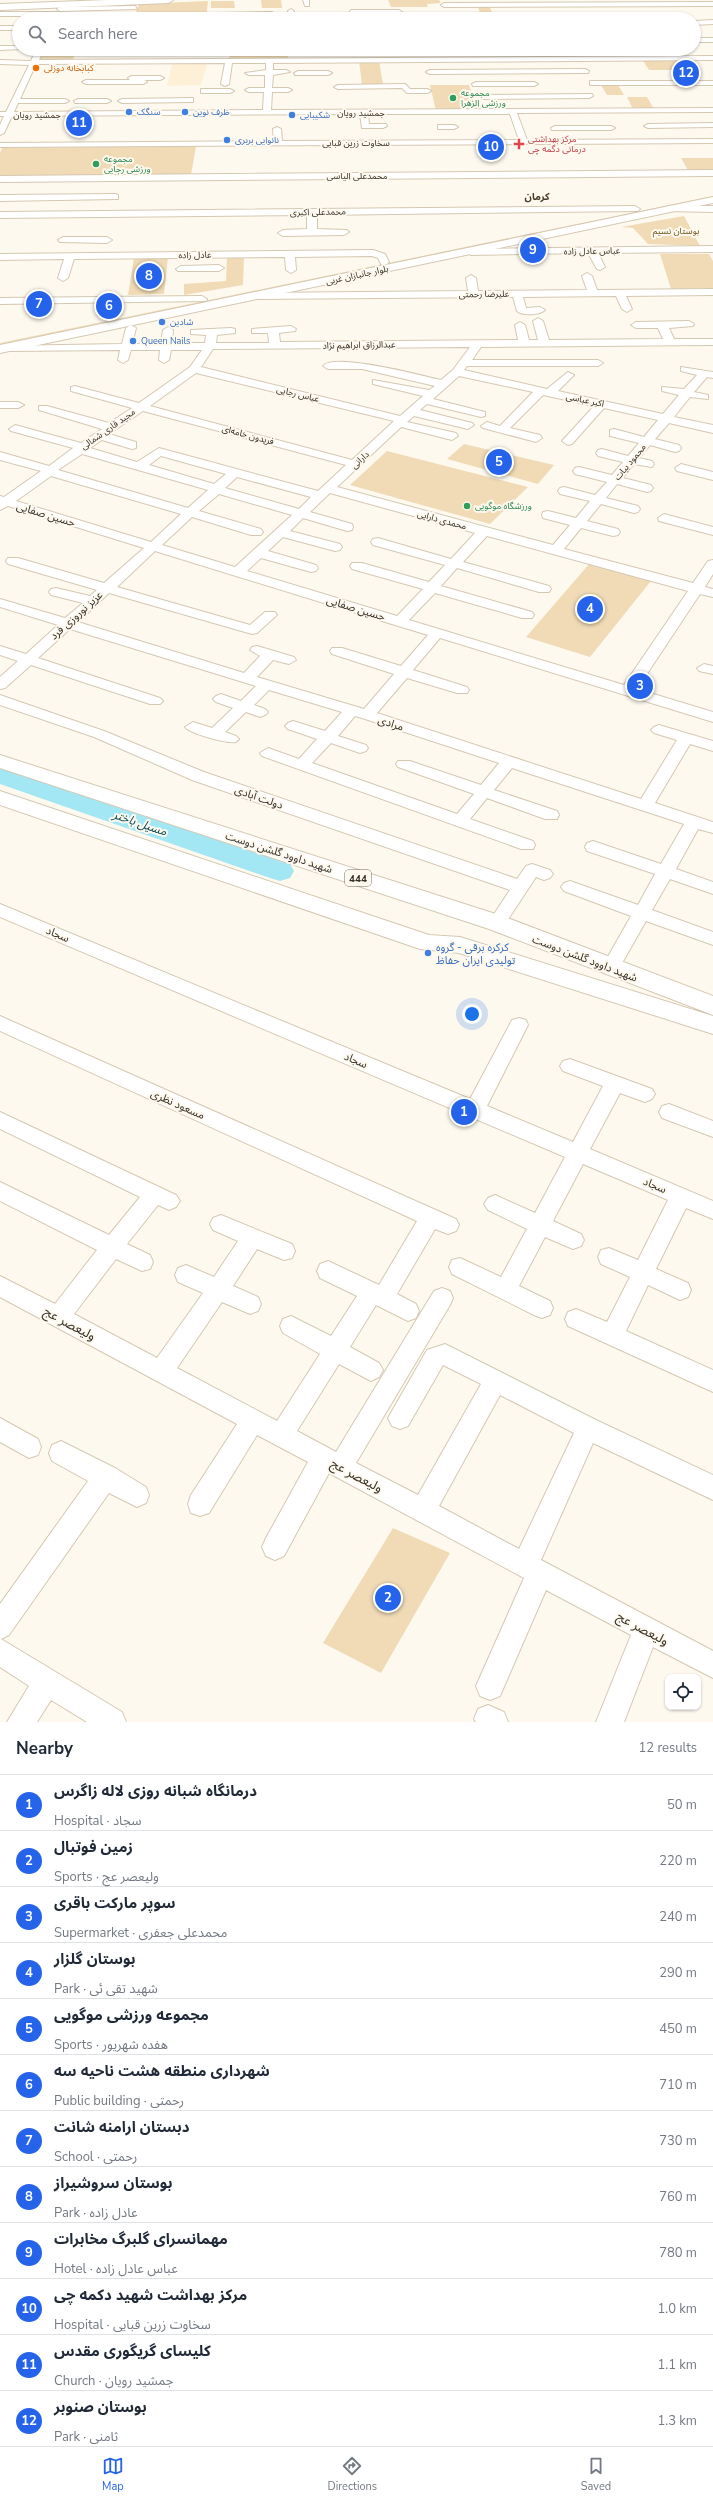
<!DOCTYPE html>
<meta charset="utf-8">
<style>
:root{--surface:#fff;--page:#f6f6f7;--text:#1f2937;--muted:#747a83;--line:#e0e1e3;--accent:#2563eb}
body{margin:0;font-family:"Nunito Sans","Noto Sans Arabic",sans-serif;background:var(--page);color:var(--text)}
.controls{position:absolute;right:12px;bottom:12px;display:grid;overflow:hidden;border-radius:8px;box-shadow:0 1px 3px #0004}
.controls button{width:36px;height:36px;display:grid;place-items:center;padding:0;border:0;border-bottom:1px solid var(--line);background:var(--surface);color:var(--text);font:20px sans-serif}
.you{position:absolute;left:472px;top:1014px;width:14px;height:14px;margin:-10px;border:3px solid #fff;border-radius:50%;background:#1a73e8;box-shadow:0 0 0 6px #1a73e833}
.badge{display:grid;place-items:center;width:26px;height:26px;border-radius:50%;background:var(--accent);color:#fff;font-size:13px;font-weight:700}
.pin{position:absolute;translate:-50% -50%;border:2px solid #fff;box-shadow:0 1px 4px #0006}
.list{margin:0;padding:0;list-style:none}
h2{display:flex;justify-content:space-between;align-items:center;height:52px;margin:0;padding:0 16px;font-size:17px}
h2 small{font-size:13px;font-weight:400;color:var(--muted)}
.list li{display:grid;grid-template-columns:26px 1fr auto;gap:12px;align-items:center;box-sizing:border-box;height:56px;padding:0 16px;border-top:1px solid var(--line)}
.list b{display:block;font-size:15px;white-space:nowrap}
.list p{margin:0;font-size:13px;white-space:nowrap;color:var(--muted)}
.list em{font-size:13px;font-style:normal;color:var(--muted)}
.icon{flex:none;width:22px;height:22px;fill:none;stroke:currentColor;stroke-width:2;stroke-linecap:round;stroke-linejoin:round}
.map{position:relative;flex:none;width:713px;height:1722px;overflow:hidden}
.search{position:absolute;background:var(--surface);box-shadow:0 1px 3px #0004;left:12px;right:12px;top:12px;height:44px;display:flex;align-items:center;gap:10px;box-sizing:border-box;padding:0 14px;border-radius:22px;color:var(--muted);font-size:15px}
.sheet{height:724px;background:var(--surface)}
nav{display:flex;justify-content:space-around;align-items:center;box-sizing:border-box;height:56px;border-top:1px solid var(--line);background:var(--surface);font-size:11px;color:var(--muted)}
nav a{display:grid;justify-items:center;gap:2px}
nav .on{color:var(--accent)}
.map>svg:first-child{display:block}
.built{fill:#fef0d7}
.green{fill:#f0dbb6}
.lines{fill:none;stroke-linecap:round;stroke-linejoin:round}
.river{fill:#a3e7f4;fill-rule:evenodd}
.minor-casing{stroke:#d5c8b1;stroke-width:2}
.major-casing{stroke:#d5c8b1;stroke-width:2}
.highway-casing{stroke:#d5c8b1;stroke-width:2}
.minor{fill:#fff;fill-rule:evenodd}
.major{fill:#fff;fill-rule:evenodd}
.highway{fill:#fff;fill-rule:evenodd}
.food-dot{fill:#e8710a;stroke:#fef9ef;stroke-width:1.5}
.leisure-dot{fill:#2e9e5b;stroke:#fef9ef;stroke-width:1.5}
.shop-dot{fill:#3f7fe0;stroke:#fef9ef;stroke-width:1.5}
.health-dot{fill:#e0444e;stroke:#fef9ef;stroke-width:1.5}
.labels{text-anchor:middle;stroke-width:4;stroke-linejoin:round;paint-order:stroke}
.far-food-label{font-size:9px;fill:#c56008;stroke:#fef9ef;text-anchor:start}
.far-leisure-label{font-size:9px;fill:#27864d;stroke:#fef9ef;text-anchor:start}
.far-shop-label{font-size:9px;fill:#366cbe;stroke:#fef9ef;text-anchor:start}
.far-street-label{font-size:9px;fill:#342f26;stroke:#fef9ef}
.far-health-label{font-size:9px;fill:#be3a42;stroke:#fef9ef;text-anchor:start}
.far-park-label{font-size:9px;fill:#6e531b;stroke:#fef9ef}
.far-neighbourhood-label{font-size:10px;font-weight:bold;fill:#473c29;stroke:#fef9ef}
.shield{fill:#fef9ef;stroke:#716c62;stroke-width:1}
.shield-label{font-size:10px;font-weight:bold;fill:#342f26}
.street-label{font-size:11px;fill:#342f26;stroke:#fef9ef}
.shop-label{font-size:11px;fill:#366cbe;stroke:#fef9ef;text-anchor:start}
.water-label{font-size:12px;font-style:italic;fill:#094751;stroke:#fef9ef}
.near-street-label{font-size:13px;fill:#342f26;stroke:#fef9ef}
</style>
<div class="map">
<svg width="713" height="1722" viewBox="0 0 713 1722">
<rect width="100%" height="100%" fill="#fef9ef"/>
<path class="built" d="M208,62L201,85L167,86L172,63Z"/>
<path class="green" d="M261,0H281L282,8H262Z
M388,0H439L441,3L427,4L428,7H391Z
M208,1L206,19H81L83,13L136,12L139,4Z
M211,1H234L235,8H211Z
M478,7H490L494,19H482Z
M76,49L73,60H39L46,50Z
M231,49H288V59H229Z
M642,59H689L697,70H689L696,81H686L679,70H649Z
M359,61H379L383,84L362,85Z
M430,85H469L477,110L436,111Z
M601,85H618L624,95H607Z
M627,97H647L654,109H633Z
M196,146L191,175L0,176V153L2,148Z
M681,158H713V172H689Z
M713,196V198L0,346V343Z
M684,216L700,246L648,244L633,228L621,227Z
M660,254H709L713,261V288L671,289Z
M168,257L164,294L128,295L134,258Z
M227,257H244L243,285L184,295V284L226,281Z
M464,444L554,465L538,484L447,459Z
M387,451L528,487L490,524L350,485Z
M590,563L651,581L590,657L526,637Z
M393,1528L450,1553L381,1673L323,1643Z"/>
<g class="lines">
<path class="river" d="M0,767L290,864L294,871L290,878L280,881L270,878L0,784Z"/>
<g class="minor-casing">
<path id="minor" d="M303,0H309V6H305Z
M713,2V6L444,7L441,5L444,3Z
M135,6L137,9L60,11L57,9L60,7Z
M291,9L294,11V19H288V11Z
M351,10H399L402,12L399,14L349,13Z
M0,12H58L61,14L58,16H0Z
M218,13L272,12L275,14L272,16H216Z
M316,15H342L345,17L342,19L314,18Z
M713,20V24L694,25V21Z
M0,26H19V30H0Z
M694,38H713V42H694Z
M0,46H19V49H22L0,50Z
M36,49H44L39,60L713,56V60L273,63V70H286L290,72L273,75L272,88H288L292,90L288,92H272L271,110L713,108V112L517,113L527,140L713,139V143L0,147V143L274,141L273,129L277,127L281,129L282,141L519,140L510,114H368L369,124H386L387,126L383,128H362L360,114L12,116L4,133L0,135V125L4,116H0V112H6L29,65L0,64V60L31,61ZM225,63L221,84L225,86L229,84L232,63H266V70L245,73L249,75H265V88H249L245,90L249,92H264L263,110L14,112L18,103H65L69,101L65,99H20L36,64Z
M585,69L589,71L588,73L430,74L426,72L430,70Z
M298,71H328L332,73L328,75H295L294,73Z
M132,76H160L164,78L160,80H145L147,82L143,84H86L82,82L86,80H130L128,78Z
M590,81H713V85H590Z
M476,82H534L538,84L534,86H473L472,84Z
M405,84L410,89H427L431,91L427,93H407L402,88L338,89L334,87L338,85Z
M204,89H230L234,91L230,93H201V89Z
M592,94L593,96L589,98L480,99L476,97L480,95Z
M193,98V102H190L122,103L118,101L122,99Z
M78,99H107L111,101L107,103H75L74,101Z
M713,123V127L648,128L644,126L648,124Z
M441,125H454L458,127L454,129H438V125Z
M555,126H611L615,128L611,130H552L551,128Z
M713,170V176L0,182V176Z
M115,194L118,195V199L0,201V195Z
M635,206L640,209L638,211L317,215V229L347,230L349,232L344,235L283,236L278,233L283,230L307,229V215L0,218V212Z
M669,206H713V212L666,211L664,209Z
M63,237H107L112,240L107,243L60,242L58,240Z
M713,246V252L598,253L605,267L600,270L597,269L588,253L471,255L466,252L471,249Z
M373,250L385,254L389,262L387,264H381L378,258L372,256L295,257L296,270L291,273L286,270L285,257L74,259L68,278L63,281L58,278L64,259L0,260V254Z
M181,266L219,265L224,268L219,271H178L176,269Z
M587,273L592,276L597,290L713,289V295L626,296L632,309L627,312L622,309L616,296L523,297L526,308L540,307L545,310C540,315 522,316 517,311L513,297L256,299L251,296L256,293L468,291L466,278L471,275L476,278L478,291L587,290L582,276Z
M202,296L207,299L206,301L0,304V298Z
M538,318L543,321L549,340L663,339L658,328H636L631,325L636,322L689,321L694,324L693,326L669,328L674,339H713V345L481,347L472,360H598L603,363L598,366H467L464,370L547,389L568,372L574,375L558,391L663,414L679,395L662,391V387L684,389L697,375L681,371V367L713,372V378L707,377L694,392L708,395V399L690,397L674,417L713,425V433L669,423L655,439L679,445L681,448L679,451L675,452L650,445L639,458L652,461L654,464L652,467L634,464L623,478L651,485L653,488L651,491L647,492L617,484L606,498L638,506L640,509L638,512L634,513L601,504L587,521L618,529L620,532L618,535L613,536L581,528L564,549L693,583L708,561L713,560V574L705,587L713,589V597L700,594L637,689L713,712V722L440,638L413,670L467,687L469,690L467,693H457L407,678L377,713L641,799L677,740L654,733L651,730L654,727L659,725L713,741V751L690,744L655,803L713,822V833L698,829L676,869L713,882V894L670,879L652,910L713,932V945L646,921L621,965L615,967L609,965L606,960L631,916L564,891L561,887L564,883L570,881L638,905L655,874L587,851L585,847L587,843L593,841L661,864L684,824L512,768L494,790L557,811L559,815L557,819H545L487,798L470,819L533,841L535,845L533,849H521L262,756L260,753L268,748L299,759L317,739L288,729L285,726L288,723L293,721L325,731L342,712L269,690L254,705L265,709L268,712L265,715L260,717L246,712L225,732L236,736L239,739L236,742C228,744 190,734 185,727L193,722L212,728L233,708L216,702L213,699L216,696L221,694L241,701L256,686L70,629L38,658L160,698L163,701L160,704H150L31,665L5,688L0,689V677L18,661L0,655V646L26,654L58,625L0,607V599L65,618L83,603L51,595L49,592L51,589L56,588L90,596L97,590L8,564L6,561L8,558H18L104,583L144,548L8,506L0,510V496L4,497L41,471L0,460V452L49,466L73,448L11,431L9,429L15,425L81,443L102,429L39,410V406H47L109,423L132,408L71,391V387L75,386L139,403L190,367L202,350H171L169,360L164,363L159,360L160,350H131L128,360L123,363L118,360L120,350L6,351L2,350V346L122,344L126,328L131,325L136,328L132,344L161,343L163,330L168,327L173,330L172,343H205L206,335L191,334V330L231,328L235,329V333L217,335L216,343H269L268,333H252V329L291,326L296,329L295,331L279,333L280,342L518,340L515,325L520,322L525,325L529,340H538L533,321ZM470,347L453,370L441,380C423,376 333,352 323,366L328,369H362L435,386L429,390L373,380V384L423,396L400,416L201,367L213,349ZM196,373L394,421L352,460L150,406ZM459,376L533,392L500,426L487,422L481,426L483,428L536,442L542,438L540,435L510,428L543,395L594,406L562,441L568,445L572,444L604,408L658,420L644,437L614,429L610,430V436L639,443L628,456L602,449L598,450L596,453L598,456L623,462L612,475L579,467L575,468L573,471L575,474L607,482L595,495L564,487L560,488L558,491L560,494L590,501L576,518L548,511L543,512L542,515L543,518L570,525L553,545L337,487L401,427L452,440L458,436L456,433L407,422L414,416L468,429L474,425L472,423L420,410L427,404L481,417L485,416V412L433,399ZM143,411L346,465L318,491L159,448L137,462L90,448L102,440L132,449L136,448V442L109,434ZM82,454L208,490L188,508L58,470ZM161,456L226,474L214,484L149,465ZM51,476L181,514L151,542L16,501ZM237,477L311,497L299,509L225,488ZM330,493L475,533L451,559L378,538L373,539L371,542L373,545L445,565L429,582L362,563H352L350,566L352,569L423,589L397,616L247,571L261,558L311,572L316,571L318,568L316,565L268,551L283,537L335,551L340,550L342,547L340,544L290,531L303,518L347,531L352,530L353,527L352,524L310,512ZM219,494L292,515L235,567L162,545L192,517L251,535H261L263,532L261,529L199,511ZM487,536L688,591L624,685L409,620L435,593L522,618H532L534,615L532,612L441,586L457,568L539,592H549L551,589L549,586L463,562ZM155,551L395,625L428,635L401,666L342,648H332L330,651L332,654L394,674L364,709L257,677L273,660L289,664L296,660L294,657L257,646L252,647L250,650L260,656L244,673L78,622L109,593L252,634L257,633L277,615L275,612H265L250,625L117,587ZM355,716L362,718L499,763L481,785L410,761H398L396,764L398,767L474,794L457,814L312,763L331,743L360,753L366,751L368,748L366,745L338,736Z
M0,402H18L24,405L18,408H0Z
M681,464L713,472V480L677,471L675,468Z
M664,514L713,527V535L659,521L658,518Z
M704,664L713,666V674L699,671L697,668Z
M0,695L104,731L204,772L517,879L526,866L532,864L550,870L553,874L550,878L544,880L536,877L503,927L497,929L491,927L488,923L510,890L192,780L94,737L0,705Z
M0,904L470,1099L512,1020L519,1018L526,1020L528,1025L487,1106L573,1142L603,1086L563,1071L560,1066L563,1061L570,1059L652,1089L655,1094L652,1099L645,1102L620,1093L590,1149L713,1201V1219L686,1208L656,1269L688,1283L691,1290L688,1297L680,1300L648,1285L626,1331L713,1370V1392L568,1326L565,1319L568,1312L576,1309L607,1322L630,1277L601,1264L598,1257L601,1250L609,1248L638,1260L668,1200L583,1164L553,1221L581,1234L584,1240L581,1246L573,1249L545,1237L519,1286L550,1301L553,1308L550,1315L542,1318L534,1315L452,1274L449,1267L452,1260L460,1258L501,1277L527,1229L488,1210L484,1204L488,1198L495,1195L535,1213L565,1157L0,917Z
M0,1016L456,1219L459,1225L456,1231L448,1234L435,1229L397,1294L416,1304L419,1311L416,1318L408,1321L376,1305L350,1347L379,1363L383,1370L379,1377L371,1381L339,1364L297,1431L336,1452L434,1291L442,1288L450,1291L453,1298L450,1305L356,1463L418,1495L481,1384L443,1365L408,1426L400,1429L392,1426L388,1418L427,1350L445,1344L596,1420L713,1475V1500L593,1443L541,1560L713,1651V1678L653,1647L624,1722H596L631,1635L546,1590L500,1696L490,1700L480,1696L476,1686L524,1578L329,1473L284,1556L275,1560L266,1556L262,1547L266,1538L308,1462L257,1435L209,1513L200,1516L191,1513L188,1504L191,1495L237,1424L0,1297V1276L55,1304L97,1250L0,1201V1182L109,1235L140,1197L0,1129V1112L176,1195L180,1201L176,1207L169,1210L158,1205L127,1244L150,1255L153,1262L150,1269L142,1271L116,1259L74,1314L157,1358L203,1293L178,1282L175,1275L178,1268L186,1265L214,1277L238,1241L213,1230L210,1224L213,1218L221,1215L292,1244L295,1251L292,1258L284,1260L257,1249L233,1286L258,1297L261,1304L258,1311L250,1314L222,1302L177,1368L277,1421L320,1354L283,1333L280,1326L283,1319L291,1316L331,1336L357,1296L320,1278L317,1271L320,1264L328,1261L379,1285L417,1221L0,1031ZM500,1395L574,1433L519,1549L439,1506Z
M669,1104L713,1121V1137L662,1118L659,1112L662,1106Z
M0,1418L38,1439L41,1447L38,1455L29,1458L0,1442Z
M61,1441L115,1468L146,1487L149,1495L146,1503L137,1507L109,1493L9,1635L1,1639L122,1712L126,1722H87L51,1700L37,1722H7L29,1686L0,1667V1604L88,1481L52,1461L49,1453L52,1445Z
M488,1705L504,1712L508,1722H476L474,1719L478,1709Z"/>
</g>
<g class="major-casing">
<path id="major" d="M713,197V203L0,353V345Z
M0,755L505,917L713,996V1015L489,929L0,768Z
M0,791L429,935L460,937L713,1016V1034L459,953L420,949L0,805Z"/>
</g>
<g class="highway-casing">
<path id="highway" d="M107,0H173L169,3L0,10V4Z"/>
</g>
<use href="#minor" class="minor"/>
<use href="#major" class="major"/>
<use href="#highway" class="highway"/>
</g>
<circle class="food-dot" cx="36" cy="68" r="4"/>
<g class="leisure-dot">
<circle cx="453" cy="98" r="4"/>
<circle cx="96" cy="164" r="4"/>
<circle cx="467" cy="506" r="4"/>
</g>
<g class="shop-dot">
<circle cx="129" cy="112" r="4"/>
<circle cx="185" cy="112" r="4"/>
<circle cx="292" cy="115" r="4"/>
<circle cx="227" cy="140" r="4"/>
<circle cx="162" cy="322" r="4"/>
<circle cx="133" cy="341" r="4"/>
<circle cx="428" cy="953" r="4"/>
</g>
<path class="health-dot" d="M517 138h4v4h4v4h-4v4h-4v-4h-4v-4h4z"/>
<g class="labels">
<g class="far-food-label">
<text x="44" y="71">کبابخانه دوزلی</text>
</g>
<g class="far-leisure-label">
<text x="461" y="96">مجموعه<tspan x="461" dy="10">ورزشی الزهرا</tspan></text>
<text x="104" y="162">مجموعه<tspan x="104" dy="10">ورزشی رجایی</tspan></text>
<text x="475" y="509">ورزشگاه موگویی</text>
</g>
<g class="far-shop-label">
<text x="137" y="115">سنگک</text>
<text x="193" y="115">ظرف نوین</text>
<text x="300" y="118">شکیبایی</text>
<text x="235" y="143">نانوایی بربری</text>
<text x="170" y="325">شادین</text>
<text x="141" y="344">Queen Nails</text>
</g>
<g class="far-street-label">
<text x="361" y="116">جمشید رویان</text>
<text x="37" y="118">جمشید رویان</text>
<text x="356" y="146">سخاوت زرین قبایی</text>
<text x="357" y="179">محمدعلی الیاسی</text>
<text transform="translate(318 212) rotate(-1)" y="3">محمدعلی اکبری</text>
<text transform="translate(592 251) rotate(-1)" y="3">عباس عادل زاده</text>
<text transform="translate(195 255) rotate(-1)" y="3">عادل زاده</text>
<text transform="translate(357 275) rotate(-12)" y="3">بلوار جانبازان غربی</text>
<text transform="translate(484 294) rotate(-1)" y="3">علیرضا رحمتی</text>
<text transform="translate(359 345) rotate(-1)" y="3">عبدالرزاق ابراهیم نژاد</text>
<text transform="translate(298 394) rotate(14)" y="3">عباس رجایی</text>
<text transform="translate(585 400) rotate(12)" y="3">اکبر عباسی</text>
<text transform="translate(108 429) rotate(-35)" y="3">مجید قاری شمالی</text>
<text transform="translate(248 435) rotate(15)" y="3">فریدون خامه‌ای</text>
<text transform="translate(360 460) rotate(-43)" y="3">دارانی</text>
<text transform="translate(630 462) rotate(-50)" y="3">محمود بیات</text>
<text transform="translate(442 520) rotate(15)" y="3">محمدی دارایی</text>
</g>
<g class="far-health-label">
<text x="528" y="142">مرکز بهداشتی<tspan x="528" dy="10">درمانی دگمه چی</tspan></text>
</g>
<g class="far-park-label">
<text x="676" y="234">بوستان نسیم</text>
</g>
<g class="far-neighbourhood-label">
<text x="537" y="200">کرمان</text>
</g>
<rect class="shield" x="345" y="870" width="26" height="16" rx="3"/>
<g class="shield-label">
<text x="358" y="882">444</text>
</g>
<g class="street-label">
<text transform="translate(46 514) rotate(17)" y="4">حسین صفایی</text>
<text transform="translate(356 608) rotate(17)" y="4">حسین صفایی</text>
<text transform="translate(76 615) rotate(-42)" y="4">عزیز نوروزی فرد</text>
<text transform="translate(391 723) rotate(18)" y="4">مرادی</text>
<text transform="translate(259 797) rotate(19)" y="4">دولت آبادی</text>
<text transform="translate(279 852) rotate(18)" y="4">شهید داوود گلشن دوست</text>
<text transform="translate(58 934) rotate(23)" y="4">سجاد</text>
<text transform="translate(585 958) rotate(21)" y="4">شهید داوود گلشن دوست</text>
<text transform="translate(356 1060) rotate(23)" y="4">سجاد</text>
<text transform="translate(178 1104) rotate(24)" y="4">مسعود نظری</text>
<text transform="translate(655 1185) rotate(23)" y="4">سجاد</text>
</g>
<g class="shop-label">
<text x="436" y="951">کرکره برقی - گروه<tspan x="436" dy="13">تولیدی ایران حفاظ</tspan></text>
</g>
<g class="water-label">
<text transform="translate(140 823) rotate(19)" y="4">مسیل باختر</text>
</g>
<g class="near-street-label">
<text transform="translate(70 1323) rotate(28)" y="5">ولیعصر عج</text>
<text transform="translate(357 1475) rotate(28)" y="5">ولیعصر عج</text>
<text transform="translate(643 1628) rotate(28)" y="5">ولیعصر عج</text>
</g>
</g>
</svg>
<div class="controls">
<button><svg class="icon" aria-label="locate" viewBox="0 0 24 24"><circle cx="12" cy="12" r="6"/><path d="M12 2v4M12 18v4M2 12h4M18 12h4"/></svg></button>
</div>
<div class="you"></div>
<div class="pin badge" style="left:464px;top:1112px">1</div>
<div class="pin badge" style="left:388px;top:1598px">2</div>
<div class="pin badge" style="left:640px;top:686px">3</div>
<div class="pin badge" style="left:590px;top:609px">4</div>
<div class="pin badge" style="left:499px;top:462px">5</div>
<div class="pin badge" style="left:109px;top:306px">6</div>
<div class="pin badge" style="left:39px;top:304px">7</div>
<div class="pin badge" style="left:149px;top:276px">8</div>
<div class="pin badge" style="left:533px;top:250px">9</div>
<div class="pin badge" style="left:491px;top:147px">10</div>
<div class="pin badge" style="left:79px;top:123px">11</div>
<div class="pin badge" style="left:686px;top:73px">12</div>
<div class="search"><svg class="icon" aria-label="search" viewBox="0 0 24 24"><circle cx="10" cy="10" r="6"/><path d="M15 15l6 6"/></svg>Search here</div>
</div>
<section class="sheet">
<h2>Nearby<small>12 results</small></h2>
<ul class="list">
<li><span class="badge">1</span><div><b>درمانگاه شبانه روزی لاله زاگرس</b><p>Hospital · سجاد</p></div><em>50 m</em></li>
<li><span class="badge">2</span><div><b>زمین فوتبال</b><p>Sports · ولیعصر عج</p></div><em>220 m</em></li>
<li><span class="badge">3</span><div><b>سوپر مارکت باقری</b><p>Supermarket · محمدعلی جعفری</p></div><em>240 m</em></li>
<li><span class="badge">4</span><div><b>بوستان گلزار</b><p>Park · شهید تقی ئی</p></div><em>290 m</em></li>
<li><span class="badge">5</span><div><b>مجموعه ورزشی موگویی</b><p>Sports · هفده شهریور</p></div><em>450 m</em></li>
<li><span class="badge">6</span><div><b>شهرداری منطقه هشت ناحیه سه</b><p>Public building · رحمتی</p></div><em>710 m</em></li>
<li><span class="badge">7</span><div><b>دبستان ارامنه شانت</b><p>School · رحمتی</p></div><em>730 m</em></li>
<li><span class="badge">8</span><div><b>بوستان سروشیراز</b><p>Park · عادل زاده</p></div><em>760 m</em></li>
<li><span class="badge">9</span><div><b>مهمانسرای گلبرگ مخابرات</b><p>Hotel · عباس عادل زاده</p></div><em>780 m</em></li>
<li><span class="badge">10</span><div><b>مرکز بهداشت شهید دکمه چی</b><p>Hospital · سخاوت زرین قبایی</p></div><em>1.0 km</em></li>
<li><span class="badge">11</span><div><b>کلیسای گریگوری مقدس</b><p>Church · جمشید رویان</p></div><em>1.1 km</em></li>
<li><span class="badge">12</span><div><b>بوستان صنوبر</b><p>Park · ثامنی</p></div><em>1.3 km</em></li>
</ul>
</section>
<nav>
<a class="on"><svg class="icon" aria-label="map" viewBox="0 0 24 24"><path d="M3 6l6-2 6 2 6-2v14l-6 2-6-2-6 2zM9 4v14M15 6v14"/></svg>Map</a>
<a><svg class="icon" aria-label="directions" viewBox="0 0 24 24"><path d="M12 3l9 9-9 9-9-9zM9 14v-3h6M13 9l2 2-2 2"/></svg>Directions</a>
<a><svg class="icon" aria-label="saved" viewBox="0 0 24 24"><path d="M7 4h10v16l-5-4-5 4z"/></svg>Saved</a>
</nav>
